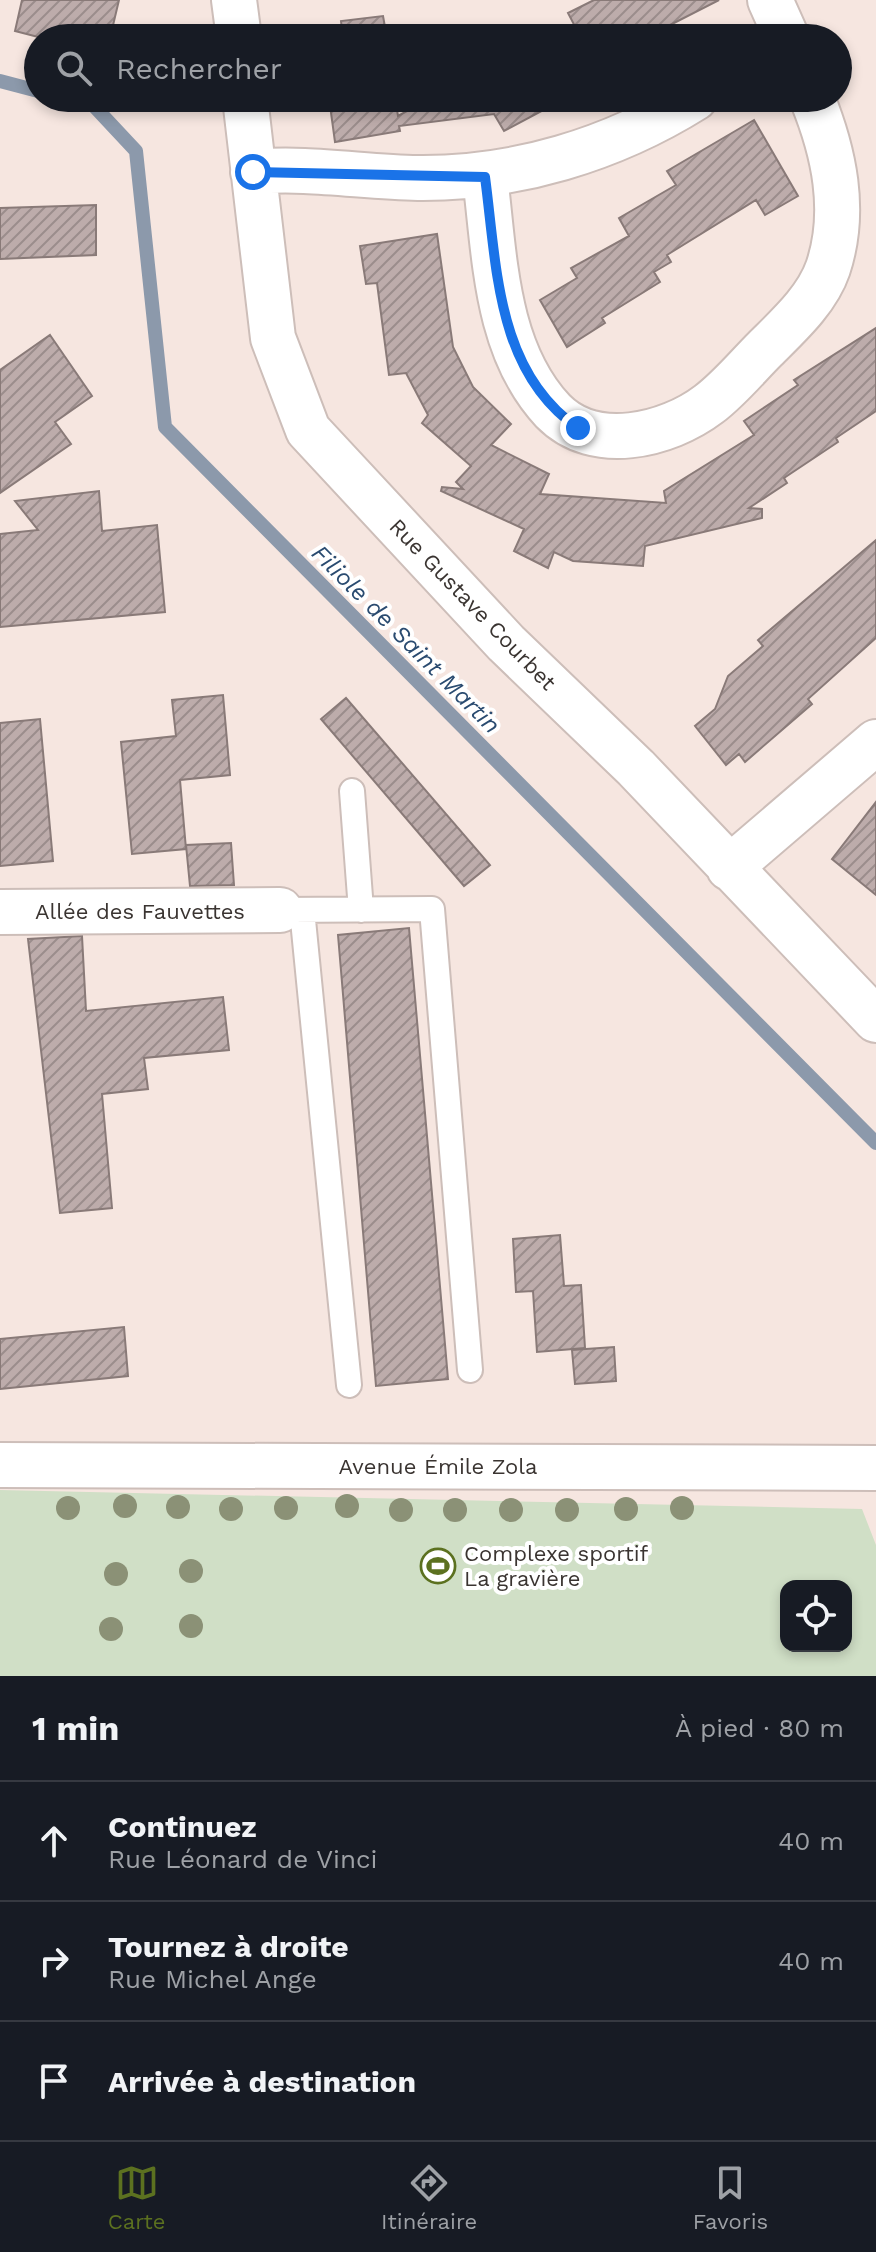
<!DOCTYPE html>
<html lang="fr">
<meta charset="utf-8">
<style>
:root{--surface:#171b24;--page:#242831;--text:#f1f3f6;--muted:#9ea1a6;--line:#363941;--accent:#5c7120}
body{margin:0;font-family:"Work Sans",sans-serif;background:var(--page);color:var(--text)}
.controls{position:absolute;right:24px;bottom:24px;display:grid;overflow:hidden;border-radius:16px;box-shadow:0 4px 12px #0003}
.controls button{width:72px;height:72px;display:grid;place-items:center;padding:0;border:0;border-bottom:2px solid var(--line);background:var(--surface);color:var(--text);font:40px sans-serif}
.stop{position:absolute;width:24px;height:24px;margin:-18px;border:6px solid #1a73e8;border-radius:50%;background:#fff}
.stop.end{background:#1a73e8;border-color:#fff;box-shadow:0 2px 8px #0008}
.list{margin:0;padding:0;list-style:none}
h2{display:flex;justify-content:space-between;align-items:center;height:104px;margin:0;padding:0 32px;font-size:34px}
h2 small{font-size:26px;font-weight:400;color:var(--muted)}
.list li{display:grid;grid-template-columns:52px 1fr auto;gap:24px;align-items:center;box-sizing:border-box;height:120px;padding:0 32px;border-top:2px solid var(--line)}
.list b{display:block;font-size:30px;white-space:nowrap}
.list p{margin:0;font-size:26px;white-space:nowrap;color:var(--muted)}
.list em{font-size:26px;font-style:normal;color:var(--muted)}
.icon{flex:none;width:44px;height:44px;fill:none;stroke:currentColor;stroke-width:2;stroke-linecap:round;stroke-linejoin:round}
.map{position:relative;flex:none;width:876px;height:1676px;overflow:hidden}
.search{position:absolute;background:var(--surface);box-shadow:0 4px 12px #0003;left:24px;right:24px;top:24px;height:88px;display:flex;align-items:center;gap:20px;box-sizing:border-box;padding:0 28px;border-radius:44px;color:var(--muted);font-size:30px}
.sheet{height:464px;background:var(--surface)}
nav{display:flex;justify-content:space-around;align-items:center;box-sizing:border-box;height:112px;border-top:2px solid var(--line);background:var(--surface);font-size:22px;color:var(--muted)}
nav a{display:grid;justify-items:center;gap:4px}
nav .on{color:var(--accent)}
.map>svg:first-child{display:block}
.pitch{fill:#d0dfc6;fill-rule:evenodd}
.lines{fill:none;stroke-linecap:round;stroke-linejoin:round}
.stream{stroke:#8c99ab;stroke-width:14}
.building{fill:url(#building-hatch);stroke:#897a78;stroke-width:2}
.lane-casing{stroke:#cdbeb9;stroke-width:28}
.street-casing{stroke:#cdbeb9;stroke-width:48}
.lane{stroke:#fff;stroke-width:24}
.street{stroke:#fff;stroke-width:44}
.tree{fill:#8b9176}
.route{stroke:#1a73e8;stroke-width:10}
.labels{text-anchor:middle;stroke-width:8;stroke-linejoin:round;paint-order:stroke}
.street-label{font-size:22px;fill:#3a3431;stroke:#fff}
.poi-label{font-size:22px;fill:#3a3431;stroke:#fff;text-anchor:start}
.water-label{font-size:24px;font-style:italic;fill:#2a4b70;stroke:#fff}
</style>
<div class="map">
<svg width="876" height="1676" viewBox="0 0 876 1676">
<defs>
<pattern id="building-hatch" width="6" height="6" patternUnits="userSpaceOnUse" patternTransform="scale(2)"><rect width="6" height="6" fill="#bdacab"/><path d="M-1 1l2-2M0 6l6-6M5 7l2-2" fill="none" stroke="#9b8d8c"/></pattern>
</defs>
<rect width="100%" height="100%" fill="#f6e6e0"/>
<path class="pitch" d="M0,1490L862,1509L876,1545V1676H0ZM786,1586H846V1646H786Z"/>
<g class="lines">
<path class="stream" d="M0,81L38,91
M66,98L93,105L136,151L165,427L876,1143"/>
</g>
<path class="building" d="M22,0H119L110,38H42L15,31Z
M594,0H719L670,25L677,38H581L568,13Z
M383,16L387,38H343L341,21Z
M329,98H395L398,116L431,98L564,99L504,131L494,114L399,126L400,131L335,142Z
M754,120L798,196L765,215L756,200L667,255L671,262L654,272L660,282L602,318L605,323L567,347L540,300L577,278L571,268L629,236L619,218L676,185L667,171Z
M96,205V255L0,259V208Z
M437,234L453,347L473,387L511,424L491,445L549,474L540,494L666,503L664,491L754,435L744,421L798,385L794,380L876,328V411L836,438L838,442L784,478L787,483L749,508L762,509V518L645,546L643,566L573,561L554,552L548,568L514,551L524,529L441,491L442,487L463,489L456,482L471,466L422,423L428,415L406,373L389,375L377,283L366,284L360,246Z
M50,335L92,396L55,422L71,444L0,493V370Z
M99,491L102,531L157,525L165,612L0,627V534L38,530L15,501Z
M876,540V638L808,699L812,704L760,749L745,762L739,754L726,765L695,726L715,709L728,676L763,646L758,640Z
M223,695L230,775L180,780L186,849L132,854L121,742L176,736L172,700Z
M346,698L490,865L464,886L321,719Z
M40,719L53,861L0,866V723Z
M876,802V895L832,859Z
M231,843L234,885L190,886L186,845Z
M409,928L448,1379L376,1386L338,935Z
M82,936L86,1011L223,997L229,1050L144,1058L148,1089L102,1094L112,1208L60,1213L28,939Z
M560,1235L564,1286L581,1285L585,1348L537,1352L533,1291L516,1292L513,1239Z
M124,1327L128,1376L0,1389V1339Z
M614,1347L616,1381L575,1384L572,1350Z"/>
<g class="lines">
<g class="lane-casing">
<path id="lane" d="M352,791L361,910
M280,910L432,909L470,1370
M302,910L349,1385"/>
</g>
<g class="street-casing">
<path id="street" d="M234,0L239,38
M770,0L787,38
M245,98L273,338L308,430L506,643L636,768L876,1020
M253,172C307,167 363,177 418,178C515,179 612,150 695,98
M485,177C495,256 495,349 553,411C594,453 667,436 709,404C729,389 747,367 765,349C788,326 817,300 828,268C847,211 834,152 812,98
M729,868L876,742
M0,912L280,910
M0,1465L876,1468"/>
</g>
<use href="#lane" class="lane"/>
<use href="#street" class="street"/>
</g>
<g class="tree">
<circle cx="125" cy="1506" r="12"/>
<circle cx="347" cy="1506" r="12"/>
<circle cx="178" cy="1507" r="12"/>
<circle cx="68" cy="1508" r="12"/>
<circle cx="286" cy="1508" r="12"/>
<circle cx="682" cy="1508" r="12"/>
<circle cx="231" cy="1509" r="12"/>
<circle cx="626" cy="1509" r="12"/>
<circle cx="401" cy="1510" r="12"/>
<circle cx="455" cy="1510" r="12"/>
<circle cx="511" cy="1510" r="12"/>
<circle cx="567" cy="1510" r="12"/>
<circle cx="191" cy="1571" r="12"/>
<circle cx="116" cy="1574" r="12"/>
<circle cx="191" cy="1626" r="12"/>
<circle cx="111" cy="1629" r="12"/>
</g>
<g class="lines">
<path class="route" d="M253,172L485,177C497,266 496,372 578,428"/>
</g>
<defs>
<g id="stadium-ring" transform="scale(1.8)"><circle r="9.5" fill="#fff" stroke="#5c7120" stroke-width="1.5"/><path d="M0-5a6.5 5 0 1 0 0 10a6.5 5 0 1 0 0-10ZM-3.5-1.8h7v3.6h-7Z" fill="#5c7120"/></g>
</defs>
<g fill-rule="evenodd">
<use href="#stadium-ring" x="438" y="1566"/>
</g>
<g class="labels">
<g class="street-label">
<text transform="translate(473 604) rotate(46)" y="8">Rue Gustave Courbet</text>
<text x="140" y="919">Allée des Fauvettes</text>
<text x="438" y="1474">Avenue Émile Zola</text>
</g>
<g class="poi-label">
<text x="464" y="1561">Complexe sportif<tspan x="464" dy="25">La gravière</tspan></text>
</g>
<g class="water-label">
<text transform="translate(406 639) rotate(45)" y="8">Filiole de Saint Martin</text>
</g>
</g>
</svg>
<div class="controls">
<button><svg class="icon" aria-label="locate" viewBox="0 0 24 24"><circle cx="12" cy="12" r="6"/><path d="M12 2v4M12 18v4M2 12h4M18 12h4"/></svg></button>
</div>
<div class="stop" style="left:253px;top:172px"></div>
<div class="stop end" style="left:578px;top:428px"></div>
<div class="search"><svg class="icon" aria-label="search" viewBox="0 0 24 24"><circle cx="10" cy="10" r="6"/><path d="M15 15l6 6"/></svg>Rechercher</div>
</div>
<section class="sheet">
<h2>1 min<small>À pied · 80 m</small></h2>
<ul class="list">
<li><svg class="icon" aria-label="ahead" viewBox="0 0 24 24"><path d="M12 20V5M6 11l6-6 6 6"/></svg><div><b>Continuez</b><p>Rue Léonard de Vinci</p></div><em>40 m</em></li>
<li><svg class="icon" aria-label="right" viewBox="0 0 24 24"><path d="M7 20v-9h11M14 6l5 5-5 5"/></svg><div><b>Tournez à droite</b><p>Rue Michel Ange</p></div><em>40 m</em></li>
<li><svg class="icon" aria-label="arrive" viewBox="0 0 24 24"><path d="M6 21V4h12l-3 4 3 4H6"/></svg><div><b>Arrivée à destination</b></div></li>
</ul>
</section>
<nav>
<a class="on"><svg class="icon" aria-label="map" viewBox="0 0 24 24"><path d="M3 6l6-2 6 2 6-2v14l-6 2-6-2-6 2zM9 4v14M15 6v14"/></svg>Carte</a>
<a><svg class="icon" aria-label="directions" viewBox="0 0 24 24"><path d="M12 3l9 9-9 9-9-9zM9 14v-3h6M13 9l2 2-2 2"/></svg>Itinéraire</a>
<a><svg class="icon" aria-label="saved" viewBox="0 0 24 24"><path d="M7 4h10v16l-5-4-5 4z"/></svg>Favoris</a>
</nav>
